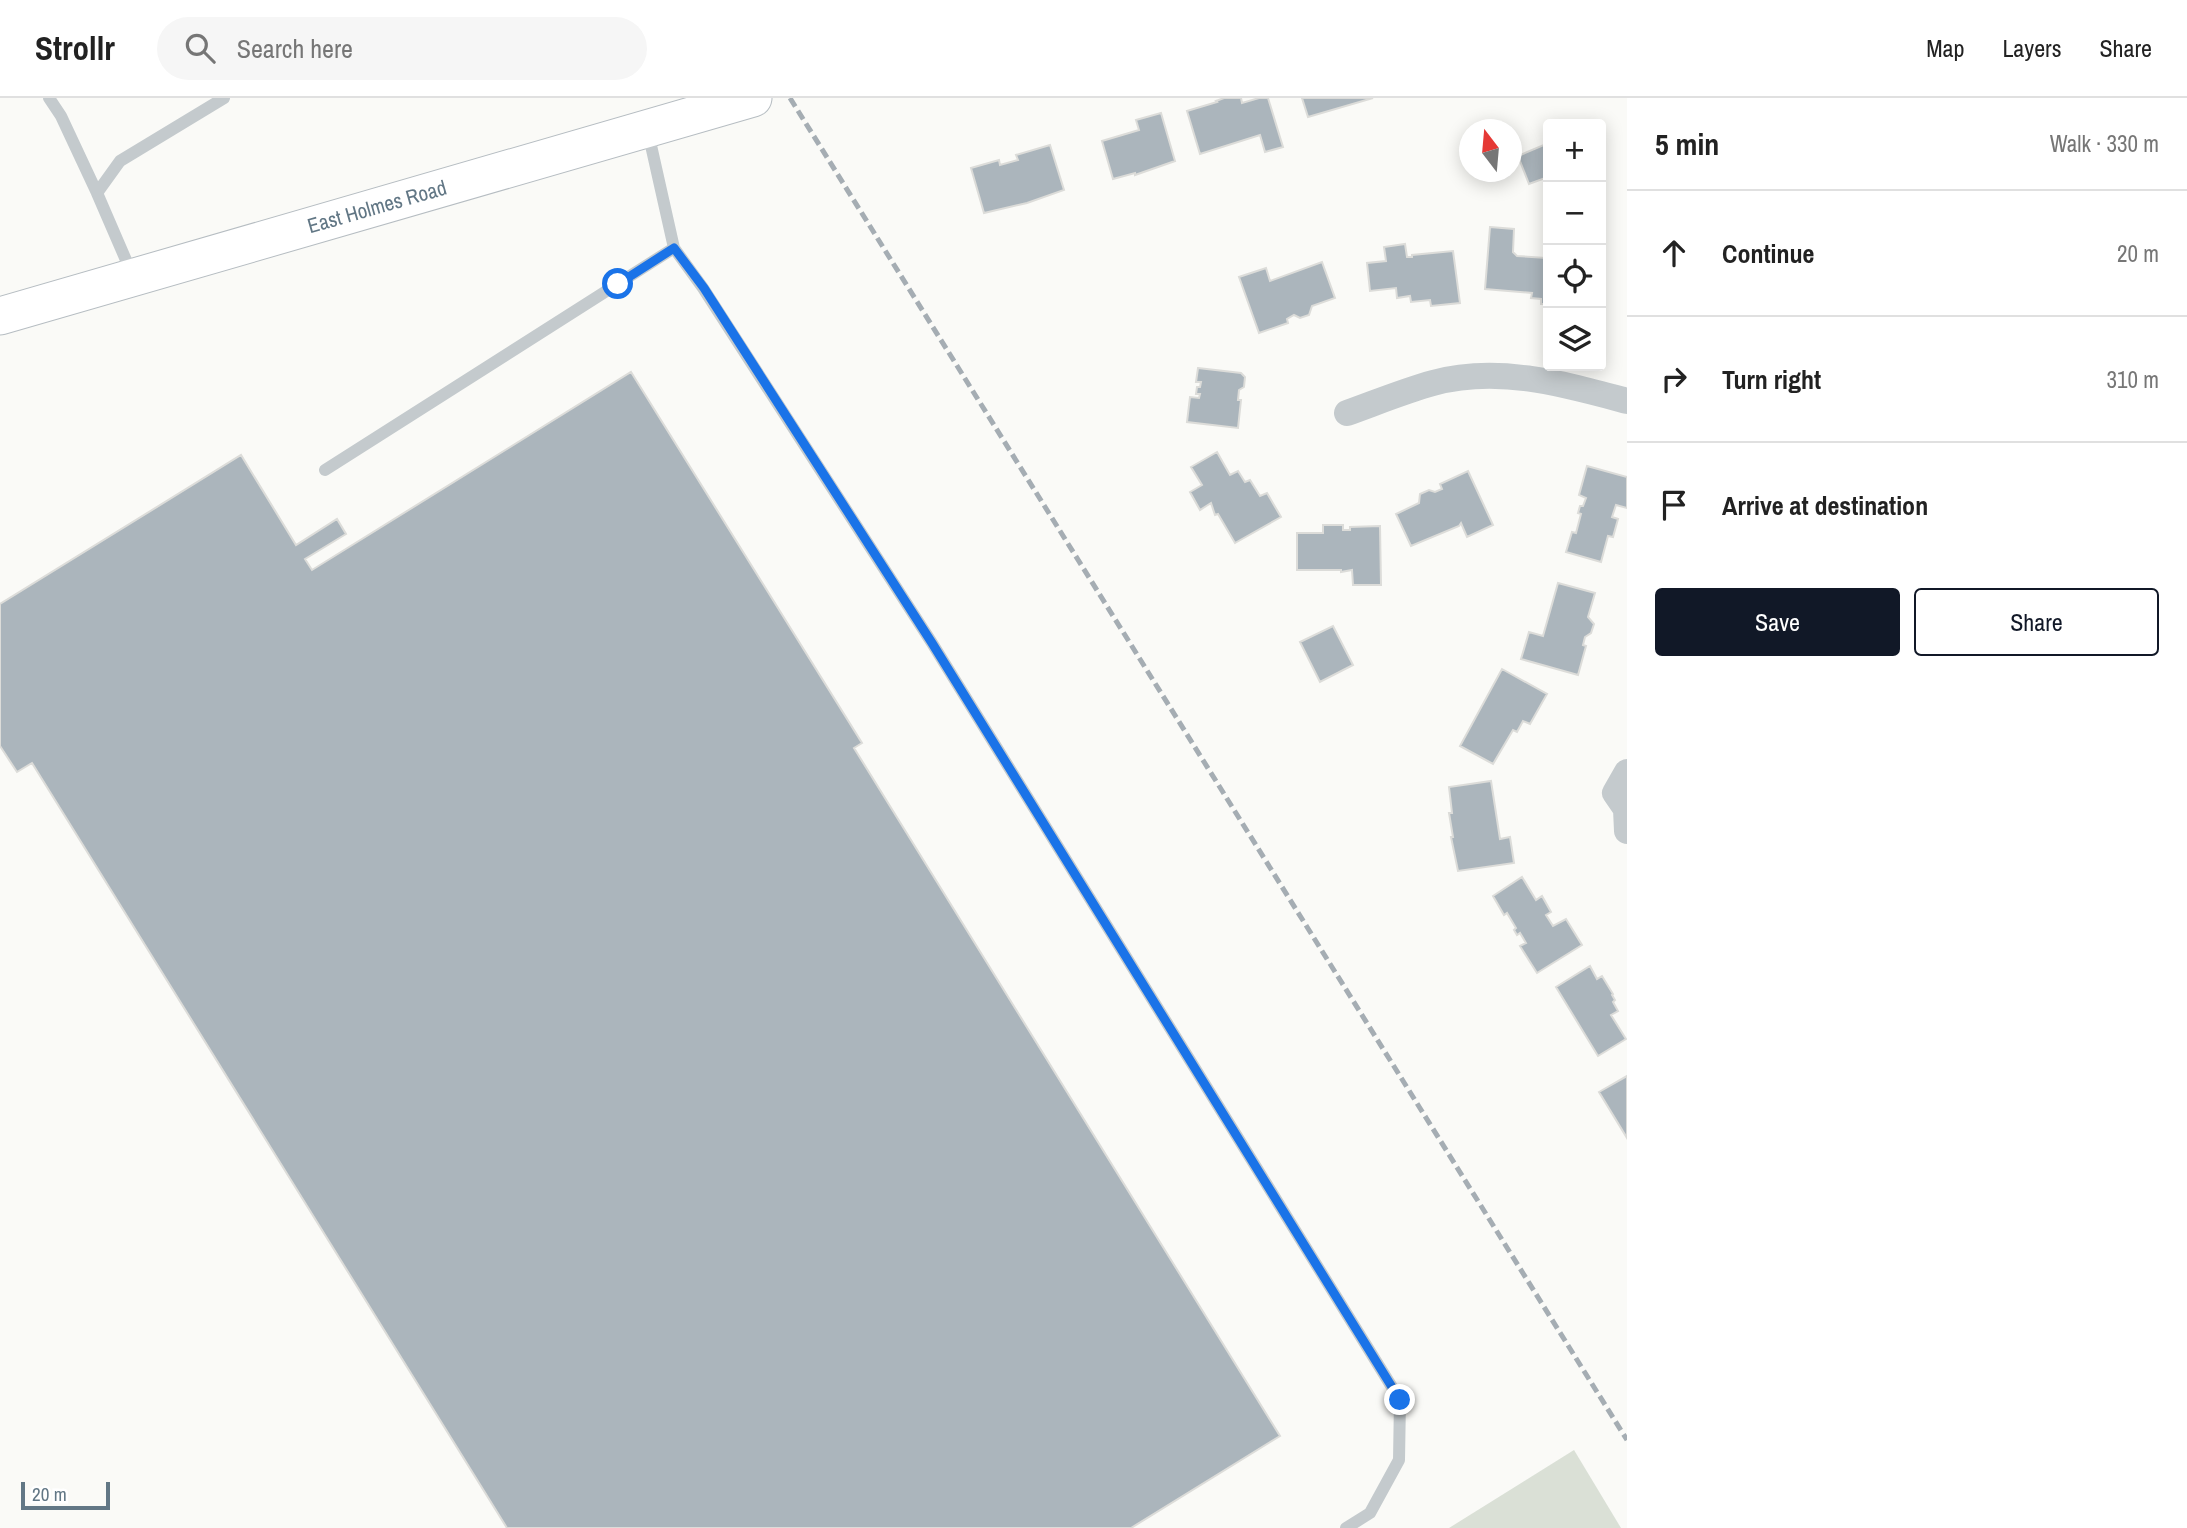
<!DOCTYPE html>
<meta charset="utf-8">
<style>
:root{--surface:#fff;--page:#f6f6f6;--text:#222;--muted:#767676;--line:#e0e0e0;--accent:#111827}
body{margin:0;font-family:"Archivo Narrow",sans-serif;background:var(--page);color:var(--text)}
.controls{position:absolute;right:21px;top:21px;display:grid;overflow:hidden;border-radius:7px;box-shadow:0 4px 18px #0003}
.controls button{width:63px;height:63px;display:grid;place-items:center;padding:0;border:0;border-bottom:2px solid var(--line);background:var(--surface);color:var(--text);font:35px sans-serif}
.compass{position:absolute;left:1459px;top:21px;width:63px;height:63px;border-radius:50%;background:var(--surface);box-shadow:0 4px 18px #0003;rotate:344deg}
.scale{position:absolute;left:21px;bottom:18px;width:89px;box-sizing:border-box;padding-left:7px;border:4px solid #627785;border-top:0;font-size:19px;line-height:24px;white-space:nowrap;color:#627785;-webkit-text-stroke:5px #fff;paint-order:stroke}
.stop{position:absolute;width:21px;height:21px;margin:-16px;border:5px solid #1a73e8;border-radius:50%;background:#fff}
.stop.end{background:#1a73e8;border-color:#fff;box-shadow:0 2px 7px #0008}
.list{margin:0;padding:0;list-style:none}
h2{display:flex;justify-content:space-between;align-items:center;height:91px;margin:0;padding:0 28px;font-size:30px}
h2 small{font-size:23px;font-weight:400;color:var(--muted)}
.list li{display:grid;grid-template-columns:46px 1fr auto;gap:21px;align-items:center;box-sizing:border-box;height:126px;padding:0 28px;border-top:2px solid var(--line)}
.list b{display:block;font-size:26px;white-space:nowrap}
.list em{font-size:23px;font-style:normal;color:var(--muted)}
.actions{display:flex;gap:14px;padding:21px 28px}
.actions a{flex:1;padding:16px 0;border:2px solid var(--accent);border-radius:7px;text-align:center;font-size:24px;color:var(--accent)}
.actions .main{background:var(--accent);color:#fff}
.icon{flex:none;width:38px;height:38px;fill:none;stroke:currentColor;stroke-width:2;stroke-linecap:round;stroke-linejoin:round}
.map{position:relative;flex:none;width:1627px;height:1430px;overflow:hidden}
header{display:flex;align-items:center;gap:42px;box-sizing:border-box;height:98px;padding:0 35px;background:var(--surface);border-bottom:2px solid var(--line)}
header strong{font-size:33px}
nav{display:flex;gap:38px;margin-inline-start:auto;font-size:24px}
.search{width:490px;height:63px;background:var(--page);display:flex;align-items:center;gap:18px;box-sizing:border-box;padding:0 24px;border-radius:38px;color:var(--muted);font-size:26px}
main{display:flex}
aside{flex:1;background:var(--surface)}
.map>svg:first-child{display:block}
.green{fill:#dae0d6}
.building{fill:#abb5bc;stroke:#dcdcd9;stroke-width:2}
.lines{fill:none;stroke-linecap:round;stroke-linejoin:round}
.secondary-casing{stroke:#b6bdc2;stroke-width:39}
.service{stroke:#c4cacd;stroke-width:12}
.minor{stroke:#c4cacd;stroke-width:26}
.secondary{stroke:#fff;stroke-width:37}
.rail{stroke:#a5adb3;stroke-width:5;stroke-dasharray:10 5;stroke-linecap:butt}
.route{stroke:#1a73e8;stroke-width:9}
.labels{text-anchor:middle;stroke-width:7;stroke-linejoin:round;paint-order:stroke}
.street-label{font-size:21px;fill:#627785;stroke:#fff}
</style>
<header>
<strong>Strollr</strong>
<div class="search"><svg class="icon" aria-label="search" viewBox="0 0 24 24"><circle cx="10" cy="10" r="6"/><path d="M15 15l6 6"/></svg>Search here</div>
<nav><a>Map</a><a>Layers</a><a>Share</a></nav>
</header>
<main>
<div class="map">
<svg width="1627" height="1430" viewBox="0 0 1627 1430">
<rect width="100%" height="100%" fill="#fafaf7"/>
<path class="green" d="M1574,1352L1621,1430H1449Z"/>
<path class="building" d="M1224,0H1241L1242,5L1259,0H1268L1283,49L1265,54L1260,37L1200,56L1187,13L1217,4L1216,3Z
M1302,0H1373L1308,19Z
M1161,15L1175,63L1135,77V75L1113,81L1102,43L1139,32L1136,22Z
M1546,46L1548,52V79L1529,86L1518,58Z
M1050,47L1064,92L1027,105L984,115L971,70L999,62L1000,67L1018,62L1016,57Z
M1490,129L1514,131L1513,154L1517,158L1546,160L1548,138V206H1541V201L1531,200L1532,195L1485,191Z
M1405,146L1407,159H1412V157L1453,153L1460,205L1431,208L1430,202L1411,204L1410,198L1397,200L1396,190L1370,193L1367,165L1386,163L1384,149Z
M1322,164L1335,200L1312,208L1309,217L1300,220L1294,217L1287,221L1288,225L1259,235L1239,179L1266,170L1270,183Z
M1198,270L1241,275L1245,279L1244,289L1239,292L1238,302H1241L1238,330L1187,324L1190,299L1199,300L1200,296H1196L1197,289H1200L1201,284H1196Z
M631,274L862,645L854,650L1280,1338L1131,1430H507L32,665L17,674L0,648V506L241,357L296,447L337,421L346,436L305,461L312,472Z
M1217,354L1230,377L1238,373L1245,384L1250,382L1260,398L1267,395L1281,419L1235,445L1218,416L1215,417L1211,405L1200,412L1190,394L1202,387L1191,369Z
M1587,368L1627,379V410L1616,407L1612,419L1618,421L1613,439L1608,438L1601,464L1566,454L1572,434L1576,435L1581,416L1578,415L1580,408H1583L1586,400L1579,397Z
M1468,373L1493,427L1467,439L1461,425L1459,428L1411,448L1396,416L1419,405L1420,396L1429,392L1435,394L1442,391L1440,386Z
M1323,427H1343V432H1350V429L1380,428L1381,487H1353L1352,472L1341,474V472H1297V435H1323Z
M1558,485L1595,495L1588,519L1594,526L1591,535L1585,539L1583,547L1586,548L1578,577L1521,561L1529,534L1543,538Z
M1333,528L1353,567L1320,584L1300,544Z
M1502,571L1547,596L1530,626L1523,623L1517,634L1513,632L1493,666L1460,648Z
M1491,683L1500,741L1510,739L1514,765L1458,773L1451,739H1453L1449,715H1452L1449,689Z
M1522,779L1536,802L1542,798L1551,814L1546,817L1553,828L1566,821L1582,847L1537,875L1520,848L1526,845L1520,835L1517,837L1514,832L1516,830L1507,815L1504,817L1493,798Z
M1590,868L1597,881L1602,878L1613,896L1612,897L1615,902L1613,904L1618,913L1611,917L1626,941L1598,958L1556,889Z
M1627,978V1040L1599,994Z"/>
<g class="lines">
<g class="secondary-casing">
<path id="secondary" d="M0,218L753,0"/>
</g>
<path class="service" d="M49,0L61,18L97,95
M674,150L703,190L932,545L1400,1302L1399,1362L1370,1415L1346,1430
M132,176L97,95L120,63L224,0
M325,372L674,150L648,34"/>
<path class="minor" d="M1347,315C1375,305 1404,293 1433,285C1498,267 1564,286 1627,303
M1627,674L1615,695L1626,711L1627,733"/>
<use href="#secondary" class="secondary"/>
<path class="rail" d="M790,0L1627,1342"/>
</g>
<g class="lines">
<path class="route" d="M618,186L674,150L704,190L932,545L1400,1302"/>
</g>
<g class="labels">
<g class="street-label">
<text transform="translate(377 109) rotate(-16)" y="7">East Holmes Road</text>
</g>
</g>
</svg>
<div class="controls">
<button>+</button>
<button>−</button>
<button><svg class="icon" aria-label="locate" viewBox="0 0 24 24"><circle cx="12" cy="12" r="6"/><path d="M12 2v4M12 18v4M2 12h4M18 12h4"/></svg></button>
<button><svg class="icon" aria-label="layers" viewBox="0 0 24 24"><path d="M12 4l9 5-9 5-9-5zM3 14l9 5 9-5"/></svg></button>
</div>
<svg class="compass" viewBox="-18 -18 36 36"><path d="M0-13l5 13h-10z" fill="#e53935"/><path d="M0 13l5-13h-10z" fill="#767676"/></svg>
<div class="scale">20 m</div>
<div class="stop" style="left:618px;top:186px"></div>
<div class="stop end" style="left:1400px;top:1302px"></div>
</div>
<aside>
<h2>5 min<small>Walk · 330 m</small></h2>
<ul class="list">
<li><svg class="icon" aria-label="ahead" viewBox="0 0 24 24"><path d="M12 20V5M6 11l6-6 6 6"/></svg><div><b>Continue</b></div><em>20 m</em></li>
<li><svg class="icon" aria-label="right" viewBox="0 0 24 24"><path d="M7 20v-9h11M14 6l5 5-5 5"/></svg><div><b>Turn right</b></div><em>310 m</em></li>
<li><svg class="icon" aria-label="arrive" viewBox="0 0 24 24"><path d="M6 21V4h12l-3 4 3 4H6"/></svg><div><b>Arrive at destination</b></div></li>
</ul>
<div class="actions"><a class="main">Save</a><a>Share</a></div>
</aside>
</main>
